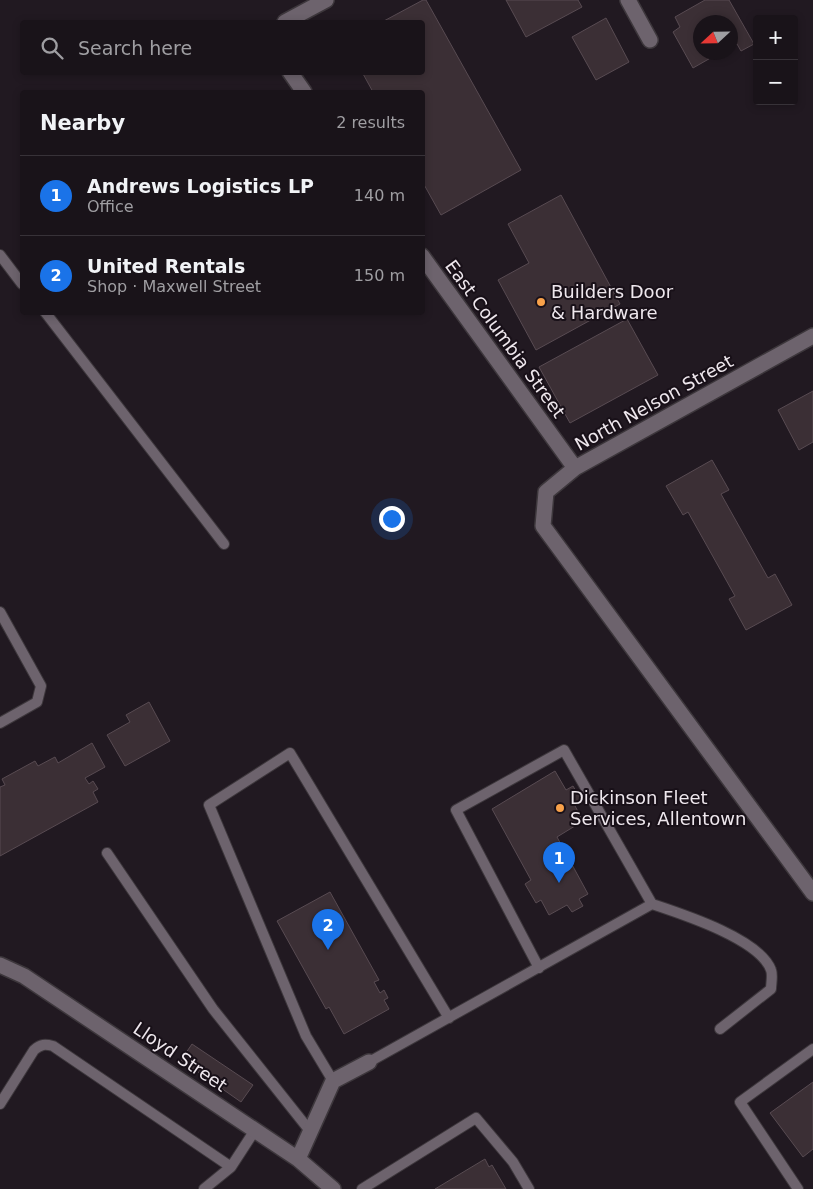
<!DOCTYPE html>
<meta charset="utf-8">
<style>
:root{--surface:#191319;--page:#262026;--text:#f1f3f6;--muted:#9f9ea2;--line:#373238;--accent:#1a73e8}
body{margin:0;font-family:"DejaVu Sans",sans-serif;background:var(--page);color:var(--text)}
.controls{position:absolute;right:15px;top:15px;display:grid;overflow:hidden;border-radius:5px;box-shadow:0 2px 8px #0003}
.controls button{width:45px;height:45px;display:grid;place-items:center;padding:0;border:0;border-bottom:1px solid var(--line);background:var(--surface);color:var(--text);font:25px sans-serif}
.compass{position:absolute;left:693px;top:15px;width:45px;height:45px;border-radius:50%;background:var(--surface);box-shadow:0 2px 8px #0003;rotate:248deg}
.you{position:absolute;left:391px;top:518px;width:18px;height:18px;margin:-12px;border:4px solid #fff;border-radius:50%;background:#1a73e8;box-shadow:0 0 0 8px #1a73e833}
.badge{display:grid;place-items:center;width:32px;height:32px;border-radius:50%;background:var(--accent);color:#fff;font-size:16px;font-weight:700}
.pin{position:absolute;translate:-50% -41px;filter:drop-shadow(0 1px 2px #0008)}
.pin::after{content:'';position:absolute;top:26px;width:18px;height:15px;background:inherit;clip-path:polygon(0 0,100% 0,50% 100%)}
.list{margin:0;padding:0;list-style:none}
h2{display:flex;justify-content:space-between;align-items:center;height:65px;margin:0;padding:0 20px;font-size:21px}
h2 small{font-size:16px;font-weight:400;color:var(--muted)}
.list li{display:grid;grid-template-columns:32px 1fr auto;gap:15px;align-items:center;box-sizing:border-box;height:80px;padding:0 20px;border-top:1px solid var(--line)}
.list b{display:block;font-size:19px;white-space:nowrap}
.list p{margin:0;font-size:16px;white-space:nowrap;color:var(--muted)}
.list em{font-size:16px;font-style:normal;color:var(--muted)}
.icon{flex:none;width:28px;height:28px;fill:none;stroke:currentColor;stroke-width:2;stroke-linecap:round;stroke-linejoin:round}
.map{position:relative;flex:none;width:813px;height:1189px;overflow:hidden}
.search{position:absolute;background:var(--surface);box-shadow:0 2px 8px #0003;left:20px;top:20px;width:405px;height:55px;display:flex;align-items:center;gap:12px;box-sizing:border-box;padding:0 18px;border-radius:5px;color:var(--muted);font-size:19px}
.panel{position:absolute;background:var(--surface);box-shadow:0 2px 8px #0003;left:20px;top:90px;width:405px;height:225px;border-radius:5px}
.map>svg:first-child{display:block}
.building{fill:#3b2f35;stroke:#584b52}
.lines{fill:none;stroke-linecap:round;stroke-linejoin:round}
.lane-casing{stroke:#3d373c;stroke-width:12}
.street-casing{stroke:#3d373c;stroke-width:18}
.lane{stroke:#6d636d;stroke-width:10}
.street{stroke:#6d636d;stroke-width:15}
.poi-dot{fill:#f8a14a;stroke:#181018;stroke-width:2}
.labels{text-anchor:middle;stroke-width:4;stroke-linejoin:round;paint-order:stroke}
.poi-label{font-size:18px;fill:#eee7ed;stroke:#181018;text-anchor:start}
.street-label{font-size:18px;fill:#eee7ed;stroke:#181018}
</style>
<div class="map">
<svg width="813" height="1189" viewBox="0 0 813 1189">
<rect width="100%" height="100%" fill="#211921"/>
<path class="building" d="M423,0H426L521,170L441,215L422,181V92H373L362,72H422V22H382Z
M506,0H578L582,7L526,37Z
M705,0H729L754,44L741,51L737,44L730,47V22H700V52H721L693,68L673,32L680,27L675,17Z
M606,18L629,62L596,80L572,37Z
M561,195L620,304L536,350L498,280L529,263L508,224Z
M627,319L658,375L570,423L539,367Z
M813,391V442L799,450L778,410Z
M712,460L729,490L721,494L768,578L775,574L792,605L746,630L729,599L735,596L688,512L683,515L666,486Z
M149,702L170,741L125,766L107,735L130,722L126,715Z
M92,743L105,767L85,778L89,784L93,781L98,789L93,792L98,802L0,856V787L5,785L2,779L35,761L38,766L55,757L58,763Z
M555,771L566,790L573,786L581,800L574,804L583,821L557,837L588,894L579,899L583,906L572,912L567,905L549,915L541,900L536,903L525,884L531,880L492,809Z
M330,892L379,980L374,982L380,993L384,990L388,998L384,1000L389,1009L344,1034L329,1007L326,1009L277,921Z
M192,1044L253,1085L241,1102L181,1060Z
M813,1082V1149L803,1157L770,1113Z
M485,1159L489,1167L492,1165L506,1189H435Z"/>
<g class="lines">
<g class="lane-casing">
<path id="lane" d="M0,255L22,284
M45,312L224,544
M0,612L41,686L37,702L0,723
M107,853L213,1009L310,1131
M652,904C682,914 760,939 771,970C773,975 771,984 771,989L720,1029
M369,1062L652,904L564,750L456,810L539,968
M333,1081L306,1036L209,805L290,753L449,1018
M0,1104L34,1050C41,1044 45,1044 53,1046L231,1167
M204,1189L231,1167L255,1130
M362,1189L476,1118L513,1162L529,1189
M798,1189L740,1102L813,1049"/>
</g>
<g class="street-casing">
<path id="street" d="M628,0L650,40
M285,22L326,0
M290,72L304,92
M422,256L575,468
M813,336L575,468L546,492L543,526L813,893
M0,965L24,976L298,1159L333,1189
M298,1159L333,1081L369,1062"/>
</g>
<use href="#lane" class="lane"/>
<use href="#street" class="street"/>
</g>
<g class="poi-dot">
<circle cx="541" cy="302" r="5"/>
<circle cx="560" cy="808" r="5"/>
</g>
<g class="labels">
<g class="poi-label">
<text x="551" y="298">Builders Door<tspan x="551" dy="21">&amp; Hardware</tspan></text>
<text x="570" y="804">Dickinson Fleet<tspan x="570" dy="21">Services, Allentown</tspan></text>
</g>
<g class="street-label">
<text transform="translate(505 339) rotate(54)" y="6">East Columbia Street</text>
<text transform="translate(654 403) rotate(-29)" y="6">North Nelson Street</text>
<text transform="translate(180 1057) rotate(34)" y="6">Lloyd Street</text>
</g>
</g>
</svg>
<div class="controls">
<button>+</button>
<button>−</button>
</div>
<svg class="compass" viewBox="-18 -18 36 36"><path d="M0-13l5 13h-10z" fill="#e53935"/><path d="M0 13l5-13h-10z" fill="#9f9ea2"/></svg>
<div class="you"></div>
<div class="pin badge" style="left:559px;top:883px">1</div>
<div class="pin badge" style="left:328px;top:950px">2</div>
<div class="search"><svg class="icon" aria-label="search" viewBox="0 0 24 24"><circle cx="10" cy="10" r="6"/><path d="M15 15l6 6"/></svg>Search here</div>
<section class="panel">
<h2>Nearby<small>2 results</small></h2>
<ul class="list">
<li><span class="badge">1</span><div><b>Andrews Logistics LP</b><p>Office</p></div><em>140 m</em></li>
<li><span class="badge">2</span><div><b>United Rentals</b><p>Shop · Maxwell Street</p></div><em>150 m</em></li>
</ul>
</section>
</div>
